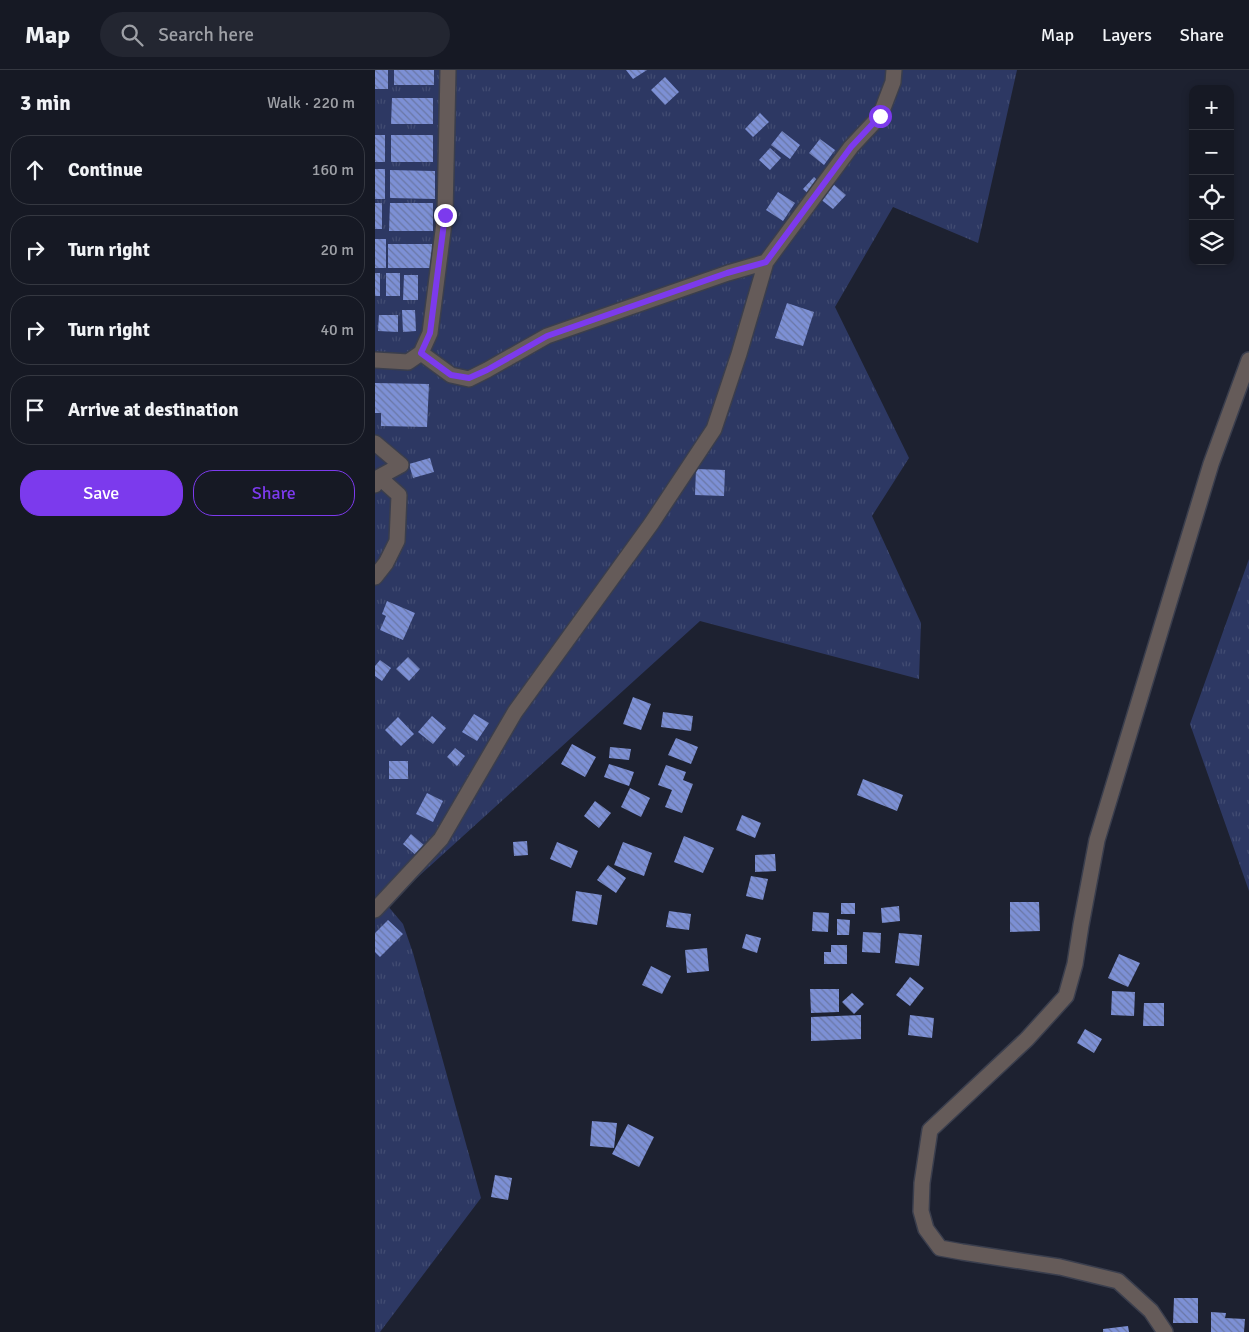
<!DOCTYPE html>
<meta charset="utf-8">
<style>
:root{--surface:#161924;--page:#232631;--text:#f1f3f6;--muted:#9ea0a6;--line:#353841;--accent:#7c3aed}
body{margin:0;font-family:Signika,sans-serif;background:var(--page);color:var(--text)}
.controls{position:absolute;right:15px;top:15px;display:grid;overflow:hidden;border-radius:10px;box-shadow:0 2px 8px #0003}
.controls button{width:45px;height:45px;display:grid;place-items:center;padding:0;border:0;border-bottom:1px solid var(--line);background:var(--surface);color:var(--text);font:25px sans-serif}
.stop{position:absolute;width:15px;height:15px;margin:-11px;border:4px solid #7c3aed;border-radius:50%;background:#fff}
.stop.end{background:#7c3aed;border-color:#fff;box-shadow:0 1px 5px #0008}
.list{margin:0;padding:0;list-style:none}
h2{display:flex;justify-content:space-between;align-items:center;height:65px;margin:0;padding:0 20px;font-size:21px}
h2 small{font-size:16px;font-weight:400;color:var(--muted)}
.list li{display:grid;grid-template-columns:32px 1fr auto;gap:15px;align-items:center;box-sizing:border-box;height:70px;margin:0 10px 10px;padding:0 10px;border:1px solid var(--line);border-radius:20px}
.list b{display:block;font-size:19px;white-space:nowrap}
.list em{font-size:16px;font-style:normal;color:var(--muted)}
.actions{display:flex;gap:10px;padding:15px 20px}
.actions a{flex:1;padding:11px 0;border:1px solid var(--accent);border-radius:20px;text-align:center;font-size:18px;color:var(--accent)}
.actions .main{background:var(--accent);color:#fff}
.icon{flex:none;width:28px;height:28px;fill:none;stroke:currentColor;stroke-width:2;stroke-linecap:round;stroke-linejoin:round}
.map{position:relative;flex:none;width:874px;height:1262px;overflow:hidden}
header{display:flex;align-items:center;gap:30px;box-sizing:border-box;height:70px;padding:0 25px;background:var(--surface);border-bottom:1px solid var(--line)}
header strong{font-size:24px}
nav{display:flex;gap:28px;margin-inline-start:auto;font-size:18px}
.search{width:350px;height:45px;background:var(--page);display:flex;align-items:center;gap:12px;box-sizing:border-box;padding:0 18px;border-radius:28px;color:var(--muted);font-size:19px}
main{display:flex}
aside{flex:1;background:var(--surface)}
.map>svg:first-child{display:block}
.grass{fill:url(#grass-tufts)}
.building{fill:url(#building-back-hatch)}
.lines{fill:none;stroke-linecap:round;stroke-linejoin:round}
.street-casing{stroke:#3a3e4d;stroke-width:18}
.street{stroke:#655b59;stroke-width:15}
.route{stroke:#7c3aed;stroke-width:6}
</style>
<header>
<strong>Map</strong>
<div class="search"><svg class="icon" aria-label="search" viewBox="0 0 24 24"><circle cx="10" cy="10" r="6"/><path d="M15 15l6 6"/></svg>Search here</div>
<nav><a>Map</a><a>Layers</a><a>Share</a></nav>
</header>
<main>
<aside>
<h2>3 min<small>Walk · 220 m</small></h2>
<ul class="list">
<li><svg class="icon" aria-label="ahead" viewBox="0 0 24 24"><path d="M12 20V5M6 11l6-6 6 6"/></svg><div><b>Continue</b></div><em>160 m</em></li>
<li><svg class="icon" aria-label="right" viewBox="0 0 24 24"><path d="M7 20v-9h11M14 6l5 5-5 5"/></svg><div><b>Turn right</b></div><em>20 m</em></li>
<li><svg class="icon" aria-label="right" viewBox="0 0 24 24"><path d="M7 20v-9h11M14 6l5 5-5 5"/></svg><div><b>Turn right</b></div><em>40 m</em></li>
<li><svg class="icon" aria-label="arrive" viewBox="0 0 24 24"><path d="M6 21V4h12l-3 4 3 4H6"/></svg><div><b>Arrive at destination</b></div></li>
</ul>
<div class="actions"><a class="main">Save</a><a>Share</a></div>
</aside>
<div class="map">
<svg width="874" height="1262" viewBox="0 0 874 1262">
<defs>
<pattern id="grass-tufts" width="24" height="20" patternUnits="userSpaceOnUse" patternTransform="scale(1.25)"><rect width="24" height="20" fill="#2d3863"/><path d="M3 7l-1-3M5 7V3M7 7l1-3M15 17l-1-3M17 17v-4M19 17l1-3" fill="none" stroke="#424c72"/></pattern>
<pattern id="building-back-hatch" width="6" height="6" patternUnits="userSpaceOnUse" patternTransform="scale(1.25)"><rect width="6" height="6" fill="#7d90d5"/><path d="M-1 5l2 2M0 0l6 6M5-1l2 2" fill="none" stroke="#6a77a5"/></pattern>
</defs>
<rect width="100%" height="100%" fill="#1d2130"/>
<path class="grass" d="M0,0H642L603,173L518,137L460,237L534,388L497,446L546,553L544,609L325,551L12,835L28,854L38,883L106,1128L5,1262H0Z
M874,489V821L815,654Z"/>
<path class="building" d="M0,0H13V19H0Z
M19,0H59V15H19Z
M251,0H272L258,9Z
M290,7L304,22L290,35L276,20Z
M17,28H58V54H16Z
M385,43L394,52L378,67L370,59Z
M407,61L425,75L415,89L396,75Z
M0,65H10V92H0Z
M16,65H58V92H16Z
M445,69L460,80L449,95L434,83Z
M395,78L406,88L395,100L384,90Z
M0,99H10V129H0Z
M15,100L60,101V129L15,128Z
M439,107L447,115L436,126L428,119Z
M457,113L471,125L458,139L444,128Z
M403,122L420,133L408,151L391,140Z
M0,133H7V159H0Z
M15,133H58V161H14Z
M0,169H11V198H0Z
M13,174H57V198H13Z
M0,203H5V226H0Z
M11,203H25V226H11Z
M29,205H43V230H28Z
M412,233L439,242L428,276L400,268Z
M27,240H40L41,261L28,262Z
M4,245H23V262L3,261Z
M0,313L54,314L52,357L6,356V343H0Z
M55,388L59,402L38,408L34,394Z
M321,399L350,400L349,426L320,425Z
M12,531L40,543L28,570L5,560L11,546L7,544Z
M33,587L45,599L34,611L21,599Z
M5,590L16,598L7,611L0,606V596Z
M258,627L276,634L266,660L248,654Z
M288,642L318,646L316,661L286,657Z
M99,644L114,653L102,671L87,662Z
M57,646L71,658L58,674L43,662Z
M23,647L39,664L26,676L10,660Z
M301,668L323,677L316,694L293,685Z
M197,674L221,687L210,707L186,694Z
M235,677L256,679L254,690L234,688Z
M80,678L90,686L82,696L72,687Z
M14,691H33V709H14Z
M234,694L259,702L254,716L229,707Z
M291,695L311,702L308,710L318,714L307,743L290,737L297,720L283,715Z
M488,709L528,725L522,741L482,725Z
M255,718L275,728L266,747L246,737Z
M52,723L68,731L58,752L41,744Z
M220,731L236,743L224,758L209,746Z
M367,745L386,753L380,768L361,760Z
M36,764L50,776L42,786L28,774Z
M309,766L339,778L328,803L299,792Z
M152,771L153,785L139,786L138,772Z
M182,772L203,781L196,798L175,789Z
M248,772L277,783L269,806L239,795Z
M400,784L401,801L380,802V785Z
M233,795L251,808L241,823L222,810Z
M376,806L393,809L388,830L371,826Z
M201,821L227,825L222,855L197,851Z
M635,832H664L665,861L635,862Z
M466,833H480V844H466Z
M524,836L525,851L507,853L506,838Z
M294,841L316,844L314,860L291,857Z
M438,842L454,843L453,862L437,861Z
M462,849L475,850L474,865H462Z
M13,850L28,864L5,887L0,882V863Z
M488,862L506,863L505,883L487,882Z
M524,863L547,865L544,896L520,893Z
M371,864L386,868L382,883L367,878Z
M456,875H472V894H449V882H456Z
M332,878L334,901L312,903L310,880Z
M744,884L765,893L753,917L733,908Z
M276,896L296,906L287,924L267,915Z
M535,907L549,918L535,936L521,925Z
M435,919H464V942L436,943Z
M737,921L760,922L759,946L736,945Z
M477,923L489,934L479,944L467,932Z
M769,933H789V956H768Z
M486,945V969L436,971V947Z
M535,945L559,948L557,968L533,965Z
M710,959L727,969L719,983L702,973Z
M217,1051L242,1053L239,1078L215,1076Z
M253,1054L279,1067L264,1097L237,1084Z
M120,1105L137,1108L133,1130L116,1127Z
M799,1228H823V1253H798Z
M836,1242L851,1243L850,1248L870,1249L869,1262H836Z
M753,1256L754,1262H728V1259Z"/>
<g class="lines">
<g class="street-casing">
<path id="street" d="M46,283L76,305L94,309L112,300L172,266L353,203L391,192
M0,290L33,292L46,283L55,263L70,145L73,0
M0,373L26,395L4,407L0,415
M0,507L11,493L22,471L24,425L4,407
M0,840L66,769L140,642L276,454L339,359L364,284L391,192L476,77L505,46L518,12L519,0
M790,1262L776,1241L743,1211L685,1197L587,1182L565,1178L551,1159L546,1141L547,1113L555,1060L652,969L691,926L700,894L706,855L722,770L836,394L874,290"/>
</g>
<use href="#street" class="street"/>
</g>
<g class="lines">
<path class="route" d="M70,145L55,263L46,283L76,305L94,308L112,300L172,266L352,203L391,192L476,77L505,46"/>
</g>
</svg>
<div class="controls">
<button>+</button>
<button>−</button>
<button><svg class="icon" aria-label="locate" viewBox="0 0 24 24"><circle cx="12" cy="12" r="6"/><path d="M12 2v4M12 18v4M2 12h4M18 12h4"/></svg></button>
<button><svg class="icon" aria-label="layers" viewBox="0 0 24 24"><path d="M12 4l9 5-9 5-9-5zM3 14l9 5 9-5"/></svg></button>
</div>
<div class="stop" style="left:505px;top:46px"></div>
<div class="stop end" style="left:70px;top:145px"></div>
</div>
</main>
